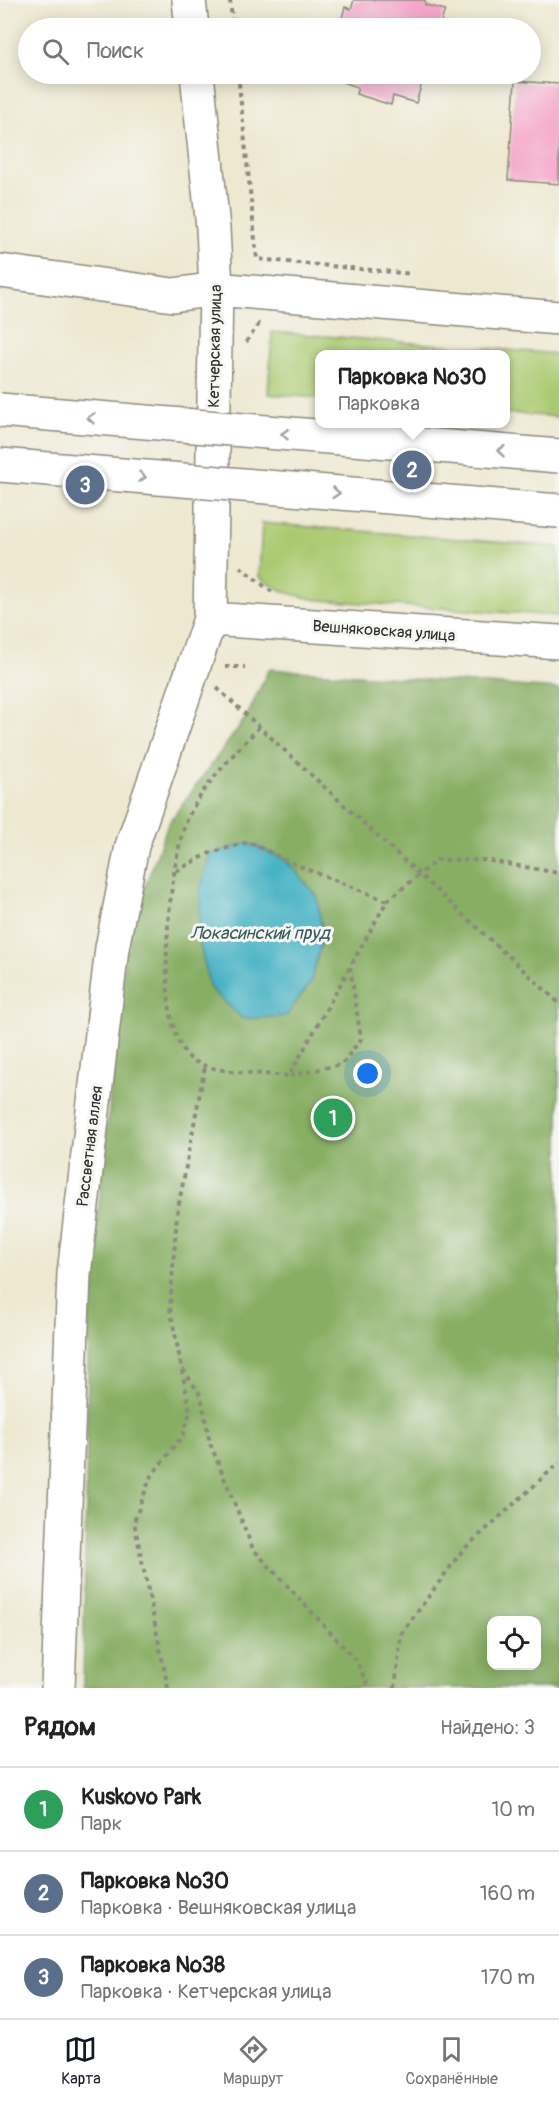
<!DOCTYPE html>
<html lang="ru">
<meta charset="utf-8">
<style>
:root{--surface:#fff;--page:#f2f2f2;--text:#222;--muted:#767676;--line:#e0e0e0;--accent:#111827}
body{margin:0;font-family:Pangolin,sans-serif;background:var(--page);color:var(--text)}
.controls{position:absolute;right:18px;bottom:18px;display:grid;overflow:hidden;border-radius:12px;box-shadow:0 3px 15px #0003}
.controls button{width:54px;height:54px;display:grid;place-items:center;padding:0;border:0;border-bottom:2px solid var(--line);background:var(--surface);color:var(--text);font:30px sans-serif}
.you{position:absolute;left:368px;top:1074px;width:21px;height:21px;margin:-15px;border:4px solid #fff;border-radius:50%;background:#1a73e8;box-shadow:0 0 0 9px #1a73e833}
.badge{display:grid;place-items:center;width:39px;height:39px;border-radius:50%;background:var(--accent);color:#fff;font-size:20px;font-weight:700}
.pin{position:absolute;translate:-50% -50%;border:3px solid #fff;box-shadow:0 2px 6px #0006}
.popup{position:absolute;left:315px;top:350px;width:195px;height:78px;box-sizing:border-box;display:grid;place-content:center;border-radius:12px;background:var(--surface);filter:drop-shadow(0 2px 4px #0005);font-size:20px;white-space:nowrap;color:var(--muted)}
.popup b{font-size:22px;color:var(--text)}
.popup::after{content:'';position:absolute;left:50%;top:100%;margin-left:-12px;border:12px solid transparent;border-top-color:var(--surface)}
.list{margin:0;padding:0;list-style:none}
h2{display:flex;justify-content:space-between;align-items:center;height:78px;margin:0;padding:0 24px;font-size:26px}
h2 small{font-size:20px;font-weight:400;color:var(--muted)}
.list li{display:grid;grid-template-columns:39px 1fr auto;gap:18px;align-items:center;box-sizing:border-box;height:84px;padding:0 24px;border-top:2px solid var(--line)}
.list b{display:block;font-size:22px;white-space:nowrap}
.list p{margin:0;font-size:20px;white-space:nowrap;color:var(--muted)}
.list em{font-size:20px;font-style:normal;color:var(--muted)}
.icon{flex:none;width:33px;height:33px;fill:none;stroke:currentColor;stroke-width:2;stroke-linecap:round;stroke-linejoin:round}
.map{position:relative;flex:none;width:559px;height:1688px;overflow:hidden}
.search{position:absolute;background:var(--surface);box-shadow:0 3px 15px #0003;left:18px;right:18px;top:18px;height:66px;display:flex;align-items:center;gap:15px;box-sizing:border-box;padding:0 21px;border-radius:33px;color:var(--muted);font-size:22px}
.sheet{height:330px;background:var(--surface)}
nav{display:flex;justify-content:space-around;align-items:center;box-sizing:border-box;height:84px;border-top:2px solid var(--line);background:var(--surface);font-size:16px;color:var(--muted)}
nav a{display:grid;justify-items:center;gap:3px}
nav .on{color:var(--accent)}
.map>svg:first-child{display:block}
.green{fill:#aaca71;stroke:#6a7a4e;stroke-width:1.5}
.forest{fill:#87ae63;stroke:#596c47;stroke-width:1.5;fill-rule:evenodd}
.water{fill:#47b2c4;stroke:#396e78;stroke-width:1.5}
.building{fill:#f5a7cb}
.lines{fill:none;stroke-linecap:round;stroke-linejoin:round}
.minor-casing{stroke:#8c8a7e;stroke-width:36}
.major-casing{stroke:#8c8a7e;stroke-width:36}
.path{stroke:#8c8a7e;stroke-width:4;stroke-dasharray:4.5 4.5;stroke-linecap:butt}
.minor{stroke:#fff;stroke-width:33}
.major{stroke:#fff;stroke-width:33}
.major-bridge-casing{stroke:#8c8a7e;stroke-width:36;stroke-linecap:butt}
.major-bridge{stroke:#fff;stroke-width:33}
.oneway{stroke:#a0a0a0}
.labels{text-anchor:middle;stroke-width:6;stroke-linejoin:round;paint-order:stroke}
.street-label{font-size:16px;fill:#2b2b2b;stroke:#f6f6f2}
.water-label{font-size:18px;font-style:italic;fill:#355a61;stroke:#f6f6f2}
</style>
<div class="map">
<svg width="559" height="1688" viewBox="0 0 559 1688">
<rect width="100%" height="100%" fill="#f6f6f2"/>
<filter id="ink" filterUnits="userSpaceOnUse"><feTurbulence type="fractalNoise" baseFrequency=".0167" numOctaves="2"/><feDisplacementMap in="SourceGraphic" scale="12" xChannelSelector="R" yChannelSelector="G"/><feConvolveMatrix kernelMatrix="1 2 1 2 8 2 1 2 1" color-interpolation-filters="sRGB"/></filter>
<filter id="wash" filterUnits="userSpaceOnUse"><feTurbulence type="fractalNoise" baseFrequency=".008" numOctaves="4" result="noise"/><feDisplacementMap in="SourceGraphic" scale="24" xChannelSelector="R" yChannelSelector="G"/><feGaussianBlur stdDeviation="1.35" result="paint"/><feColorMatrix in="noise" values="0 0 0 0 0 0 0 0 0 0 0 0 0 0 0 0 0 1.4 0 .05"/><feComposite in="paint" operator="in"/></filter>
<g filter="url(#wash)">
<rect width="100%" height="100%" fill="#eee8d0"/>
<path class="green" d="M272,332L559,354V417L505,413V354H319V398L268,394Z
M262,523L559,547V616L318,600C295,596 278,591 259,577Z"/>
<path class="forest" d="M269,669L559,689V1688H83L89,1301L127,935L168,824L247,716ZM285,859L317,896L244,1019ZM492,1620H536V1666H492Z"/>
<path class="water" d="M248,843L285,859L317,896L323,936L311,982L286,1016L243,1019L210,988L199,940L200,890L210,854Z"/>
<g id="blocks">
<path class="building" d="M354,0H425V5L445,10L439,28H339L345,7L351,9Z
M335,74H433L430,81L423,79L416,103L393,96L391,105L356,94L358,87L333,79Z
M515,81L559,84V184L508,180Z"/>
</g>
</g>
<g filter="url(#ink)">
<use href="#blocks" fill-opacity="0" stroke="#8c8a7e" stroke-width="1.5"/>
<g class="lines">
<g class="minor-casing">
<path id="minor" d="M0,271L173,295L216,289
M58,1688L74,1274L112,948L132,846L210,619"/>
</g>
<g class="major-casing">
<path id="major" d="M189,0L192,28
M197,74L213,228L216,289L210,619L559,642
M216,289L559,318"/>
</g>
<path class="path" d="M230,0L233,28
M238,74L257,259L413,274
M246,342L259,324L262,325
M240,567L272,592
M225,667H245
M217,688L559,1003
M259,727C233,756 199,788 185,825C169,870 151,1027 191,1059C211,1074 264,1073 289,1076L387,901L437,860H485L559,873
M176,871L210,853L249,842L287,861L387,901
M290,1076L342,1064L361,1039L350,967
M183,1369L201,1396L210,1443L253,1549L356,1660L369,1688
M168,1688L134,1522L150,1478L183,1435L190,1412L170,1308L177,1214L205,1066
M395,1688L401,1634L462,1551L559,1463"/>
<use href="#minor" class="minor"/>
<use href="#major" class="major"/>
<g class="major-bridge-casing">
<path id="major-bridge" d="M0,410L559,456
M0,465L559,511"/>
</g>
<use href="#major-bridge" class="major-bridge"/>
</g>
<defs><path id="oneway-chevron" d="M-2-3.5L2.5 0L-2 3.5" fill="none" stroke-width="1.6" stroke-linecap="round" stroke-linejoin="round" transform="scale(1.5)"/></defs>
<g class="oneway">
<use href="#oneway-chevron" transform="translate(91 418) rotate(-175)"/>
<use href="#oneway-chevron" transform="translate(285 434) rotate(-175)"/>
<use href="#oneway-chevron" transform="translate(501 451) rotate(-175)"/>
<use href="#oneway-chevron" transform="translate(142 477) rotate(5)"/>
<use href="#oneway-chevron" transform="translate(336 493) rotate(5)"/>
</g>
</g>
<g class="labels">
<g class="street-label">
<text transform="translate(214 346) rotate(-89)" y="6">Кетчерская улица</text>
<text transform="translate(384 630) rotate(4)" y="6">Вешняковская улица</text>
<text transform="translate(89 1146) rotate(-83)" y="6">Рассветная аллея</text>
</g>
<g class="water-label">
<text x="260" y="939">Локасинский пруд</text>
</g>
</g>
</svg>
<div class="controls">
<button><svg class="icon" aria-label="locate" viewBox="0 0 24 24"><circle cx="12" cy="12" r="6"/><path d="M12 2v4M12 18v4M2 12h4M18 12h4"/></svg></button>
</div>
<div class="you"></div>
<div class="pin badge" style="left:333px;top:1118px;background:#2e9e5b">1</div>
<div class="pin badge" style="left:412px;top:470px;background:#5c6f8a">2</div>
<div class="popup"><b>Парковка №30</b>Парковка</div>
<div class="pin badge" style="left:85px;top:485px;background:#5c6f8a">3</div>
<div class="search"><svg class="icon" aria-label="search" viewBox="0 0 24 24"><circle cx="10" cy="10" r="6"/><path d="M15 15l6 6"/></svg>Поиск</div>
</div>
<section class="sheet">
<h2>Рядом<small>Найдено: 3</small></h2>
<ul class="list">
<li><span class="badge" style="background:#2e9e5b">1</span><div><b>Kuskovo Park</b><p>Парк</p></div><em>10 m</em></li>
<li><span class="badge" style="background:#5c6f8a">2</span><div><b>Парковка №30</b><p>Парковка · Вешняковская улица</p></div><em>160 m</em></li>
<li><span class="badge" style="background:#5c6f8a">3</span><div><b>Парковка №38</b><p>Парковка · Кетчерская улица</p></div><em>170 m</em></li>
</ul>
</section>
<nav>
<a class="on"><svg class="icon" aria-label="map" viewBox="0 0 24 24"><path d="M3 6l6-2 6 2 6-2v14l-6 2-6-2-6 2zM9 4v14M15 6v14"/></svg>Карта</a>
<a><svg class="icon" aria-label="directions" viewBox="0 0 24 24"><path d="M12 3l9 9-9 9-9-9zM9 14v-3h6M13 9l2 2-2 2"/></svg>Маршрут</a>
<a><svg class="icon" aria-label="saved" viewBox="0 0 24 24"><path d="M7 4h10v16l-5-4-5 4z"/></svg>Сохранённые</a>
</nav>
